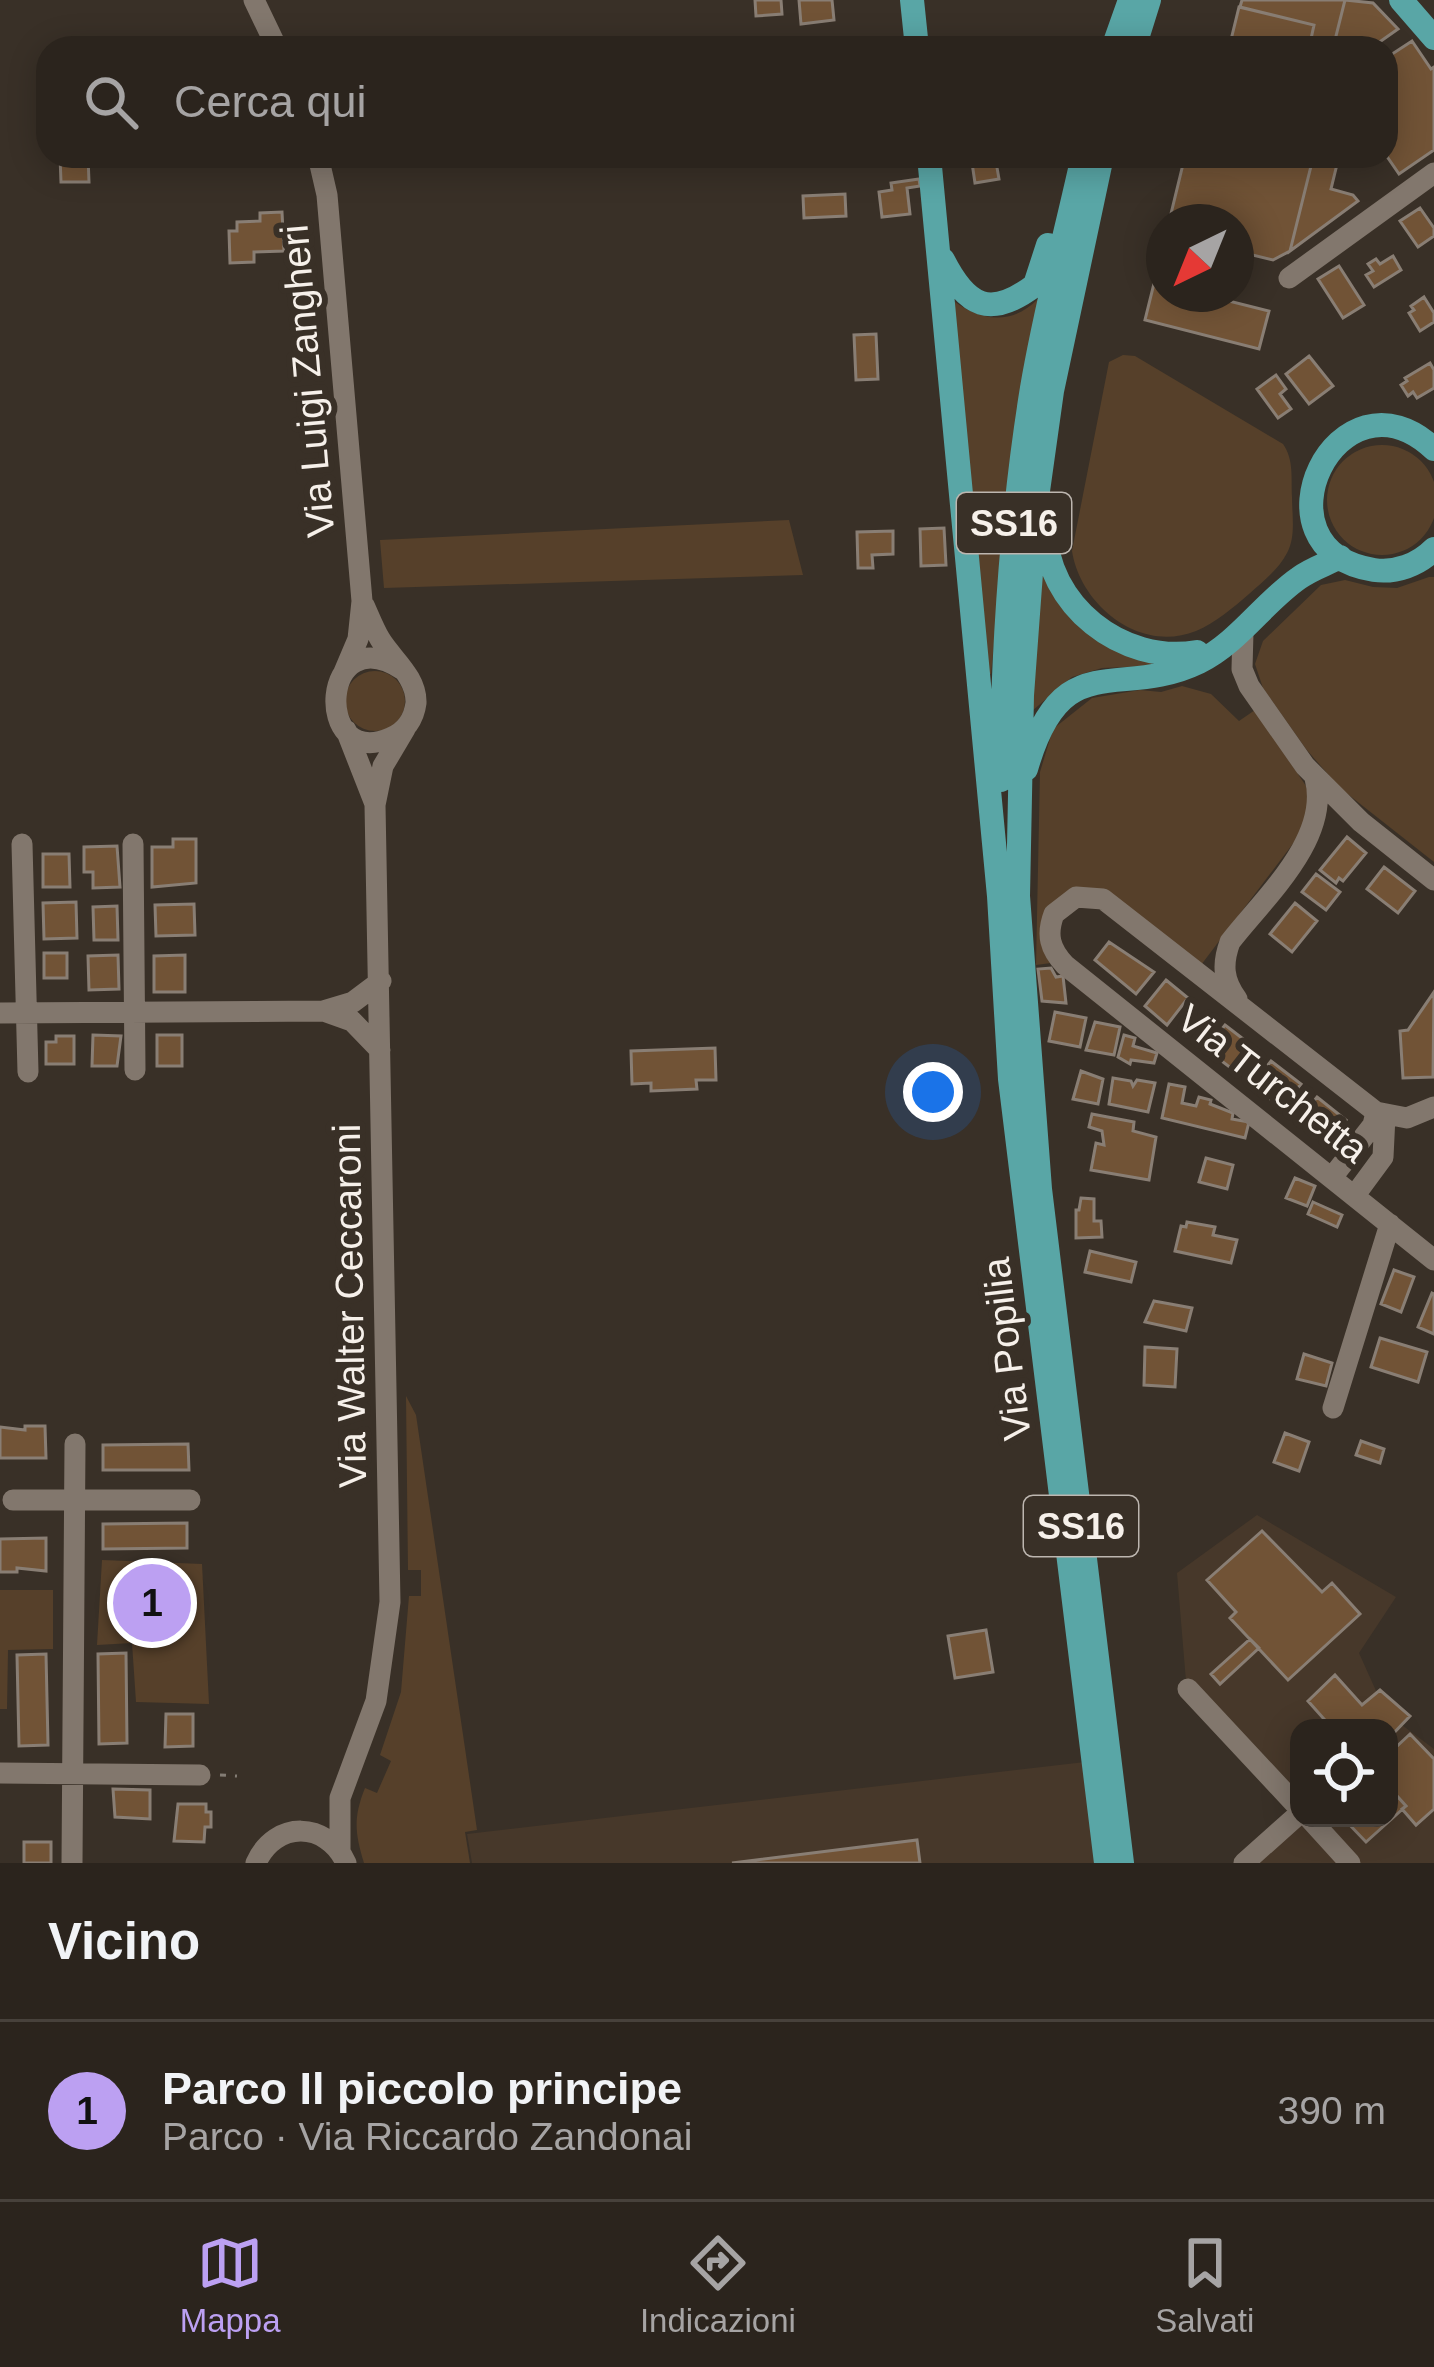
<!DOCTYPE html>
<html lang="it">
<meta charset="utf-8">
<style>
:root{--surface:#2b241d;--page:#332c26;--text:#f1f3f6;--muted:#a6a4a4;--line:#47413b;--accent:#bca0f2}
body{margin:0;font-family:Helvetica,sans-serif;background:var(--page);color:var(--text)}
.controls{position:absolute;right:36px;bottom:36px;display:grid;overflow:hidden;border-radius:24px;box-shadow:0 6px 30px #0003}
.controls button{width:108px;height:108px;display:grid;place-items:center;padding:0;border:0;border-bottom:3px solid var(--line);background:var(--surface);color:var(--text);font:60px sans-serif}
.compass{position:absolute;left:1146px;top:204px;width:108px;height:108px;border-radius:50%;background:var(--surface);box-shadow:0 6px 30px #0003;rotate:223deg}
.you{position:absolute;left:933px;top:1092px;width:42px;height:42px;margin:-30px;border:9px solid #fff;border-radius:50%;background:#1a73e8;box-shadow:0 0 0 18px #1a73e833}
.badge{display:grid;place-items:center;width:78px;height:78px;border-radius:50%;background:var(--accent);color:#111;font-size:39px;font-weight:700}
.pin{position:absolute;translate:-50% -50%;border:6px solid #fff;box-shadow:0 3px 12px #0006}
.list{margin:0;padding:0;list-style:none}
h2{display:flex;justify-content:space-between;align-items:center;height:156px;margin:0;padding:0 48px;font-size:51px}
h2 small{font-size:39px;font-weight:400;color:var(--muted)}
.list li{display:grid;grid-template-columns:78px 1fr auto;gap:36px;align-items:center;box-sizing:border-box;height:180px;padding:0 48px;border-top:3px solid var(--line)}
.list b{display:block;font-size:45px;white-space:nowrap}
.list p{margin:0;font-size:39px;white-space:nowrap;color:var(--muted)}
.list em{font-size:39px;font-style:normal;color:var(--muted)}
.icon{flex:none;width:66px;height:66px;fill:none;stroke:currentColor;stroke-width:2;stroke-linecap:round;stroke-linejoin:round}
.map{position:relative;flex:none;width:1434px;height:1863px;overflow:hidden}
.search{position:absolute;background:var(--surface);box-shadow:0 6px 30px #0003;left:36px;right:36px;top:36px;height:132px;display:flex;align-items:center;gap:30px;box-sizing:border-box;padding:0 42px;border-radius:36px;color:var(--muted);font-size:45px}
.sheet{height:336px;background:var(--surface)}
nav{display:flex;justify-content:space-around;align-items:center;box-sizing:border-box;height:168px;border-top:3px solid var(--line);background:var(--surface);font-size:33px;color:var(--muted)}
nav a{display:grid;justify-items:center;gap:6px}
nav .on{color:var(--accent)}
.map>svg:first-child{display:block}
.built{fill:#47382a;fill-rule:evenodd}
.green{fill:#56402a}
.building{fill:#715336;stroke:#897e74;stroke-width:3}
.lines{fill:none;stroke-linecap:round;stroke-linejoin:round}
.path{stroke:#837c74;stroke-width:3;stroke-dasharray:6 9;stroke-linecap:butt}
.minor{stroke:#82776d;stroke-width:21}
.major{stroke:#59a6a6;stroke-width:24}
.labels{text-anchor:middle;stroke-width:12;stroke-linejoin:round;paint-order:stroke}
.shield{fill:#393027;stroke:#bdb6b0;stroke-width:3}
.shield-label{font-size:36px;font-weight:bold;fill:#f6f0ea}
.street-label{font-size:39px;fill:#f6f0ea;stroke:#393027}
</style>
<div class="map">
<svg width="1434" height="1863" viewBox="0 0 1434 1863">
<rect width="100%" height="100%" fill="#393027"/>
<path class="built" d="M1257,1515L1396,1597L1359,1653L1386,1713L1434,1749V1863H1238L1291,1807L1186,1681L1177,1573ZM1299,1728H1389V1818H1299Z
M1085,1762L1098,1863H472L467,1834Z"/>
<path class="green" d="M947,296C977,320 1009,328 1038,299L1009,491L991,674H986Z
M1123,355L1135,356L1283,444C1294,460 1291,477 1292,497C1292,515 1296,537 1287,553C1279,569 1262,582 1249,594C1234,607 1215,623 1196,631C1139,654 1080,604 1072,551L1109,362Z
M1327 500a55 55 0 1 1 110 0a55 55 0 1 1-110 0Z
M789,520L803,575L384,588L380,540Z
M1041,572H1045C1073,626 1092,647 1152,662V666L1102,668L1072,677L1032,711Z
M1429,577H1434V862L1340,788L1306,749L1263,688L1255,664L1263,641L1321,585L1345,580L1373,587L1397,588Z
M345 701a30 30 0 1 1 60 0a30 30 0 1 1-60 0Z
M1182,686L1211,694L1239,721L1255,710L1306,786L1310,800L1304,829L1201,965L1114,898L1067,894L1051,963L1036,965L1040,772L1053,729L1092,698L1140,690L1161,692Z
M406,1396L416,1415L477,1830L465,1832L470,1863H364C355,1833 353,1818 365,1788L377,1793L391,1761L380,1755L401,1692L409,1596H421V1570H408Z
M102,1560L202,1564L209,1704L136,1702L132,1643L97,1645Z
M0,1590H53V1649L8,1650L7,1709H0Z"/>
<path class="building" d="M755,0H781L782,14L756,16Z
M799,0H832L834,20L801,24Z
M1242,0H1345L1333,48H1309L1314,25L1240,7Z
M1345,0L1373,3L1398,29L1371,48H1333Z
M1239,7L1314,25L1309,48H1229Z
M1412,41L1431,69L1434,67V150L1399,174L1386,155V58Z
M60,156H88L89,182H61Z
M971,156H995L999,179L975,183Z
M1185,156H1270L1311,166L1290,251L1273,260L1236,251V222H1169Z
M1270,156H1339L1331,189L1353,195L1358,201L1290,251L1311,166Z
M919,179L920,186L907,188L910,214L882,217L879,192L892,190L891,183Z
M845,194L846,216L804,218L803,196Z
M1420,208L1434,228V236L1418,247L1400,221Z
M282,212L284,251L254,252V262L230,263L229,231H237V222L260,221V213Z
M1164,243V294H1201L1269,311L1259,349L1145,320Z
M1393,256L1401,270L1374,287L1366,275L1373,271L1368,264L1376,259L1380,264Z
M1339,266L1364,305L1343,318L1318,279Z
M1424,297L1434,313V322L1420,331L1409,313L1414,310L1411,306Z
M876,334L878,379L856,380L854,335Z
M1309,356L1333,386L1309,404L1286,374Z
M1430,363L1434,370V388L1417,398L1413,392L1408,396L1401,385L1407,381L1405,378Z
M1276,375L1286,389L1280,394L1291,409L1278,418L1257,389Z
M944,528L946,565L921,566L920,529Z
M893,531V554L872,555L873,568H858L857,532Z
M1347,837L1366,853L1343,881L1339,878L1336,883L1320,870Z
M173,839H196V883L152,887V847H173Z
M117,846L120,887L93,888V872H84V847Z
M43,854H69L70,887H43Z
M1384,867L1415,891L1398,913L1367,889Z
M1316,874L1340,892L1326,910L1302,892Z
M76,902L77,938L44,939L43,903Z
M1295,903L1317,921L1292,952L1270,934Z
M194,904L195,935L156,936L155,905Z
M117,906L118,940H94L93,907Z
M1109,942L1154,972L1136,994L1095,960Z
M44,953H67V978H44Z
M118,955L119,989L89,990L88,956Z
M185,955V992H154V956Z
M1051,968L1056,977L1063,976L1066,1003L1042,1001L1038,969Z
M1166,980L1188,998L1167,1025L1145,1006Z
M1434,992L1433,1077L1403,1078L1400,1031L1408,1030Z
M1055,1012L1086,1018L1080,1047L1049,1041Z
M1095,1022L1120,1027L1114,1055L1086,1050Z
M1225,1025L1255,1048L1236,1072L1206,1049Z
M93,1035L121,1036L117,1066H92Z
M157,1035H182V1066H157Z
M1124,1035L1135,1038L1133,1046L1157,1053L1154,1063L1131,1060L1130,1064L1118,1057Z
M56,1036H74V1064H46V1042H56Z
M715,1048L716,1080H696L697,1089L651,1091V1083L632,1084L631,1051Z
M1271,1061L1301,1084L1282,1108L1252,1085Z
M1081,1071L1103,1079L1098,1104L1073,1099Z
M1113,1078L1131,1081L1133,1086L1137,1080L1155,1083L1148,1112L1109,1104Z
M1169,1084L1185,1087L1182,1103L1196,1106L1199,1097L1211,1100L1210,1104L1233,1113L1232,1119L1249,1122L1245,1138L1162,1118Z
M1317,1097L1346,1120L1328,1145L1298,1121Z
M1092,1114L1134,1122L1133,1131L1156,1137L1149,1180L1091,1170L1096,1143L1104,1145L1102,1131L1089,1127Z
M1206,1158L1233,1165L1227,1189L1199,1182Z
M1295,1178L1315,1186L1307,1206L1286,1198Z
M1081,1198L1094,1199V1221H1101L1102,1237L1076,1238V1210H1079Z
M1313,1202L1342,1215L1337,1227L1308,1214Z
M1187,1222L1215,1227L1213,1235L1237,1240L1231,1263L1175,1251L1181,1226L1186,1227Z
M1090,1251L1136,1262L1131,1282L1085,1272Z
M1394,1270L1414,1277L1401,1312L1381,1304Z
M1432,1293L1434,1294V1334L1418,1327Z
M1154,1301L1192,1308L1186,1331L1145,1322Z
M1380,1338L1427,1352L1418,1382L1371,1367Z
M1145,1347L1177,1349L1175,1387L1144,1385Z
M1304,1354L1332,1363L1326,1386L1297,1379Z
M25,1426H45L46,1458H0V1427L25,1430Z
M1285,1433L1309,1442L1299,1471L1274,1462Z
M1361,1441L1384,1449L1380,1463L1356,1455Z
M188,1444L189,1470H103V1445Z
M187,1523V1548L103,1549V1524Z
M1262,1531L1322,1592L1332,1583L1360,1614L1288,1680L1230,1618L1236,1612L1207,1580Z
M46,1538V1571L17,1568V1572H0V1539Z
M986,1630L993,1672L955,1678L948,1636Z
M1250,1639L1259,1648L1220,1684L1211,1674Z
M126,1653L127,1743L99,1744L98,1654Z
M46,1654L48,1745L19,1746L17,1655Z
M1335,1675L1362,1705L1380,1690L1410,1716L1389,1738V1728H1332L1308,1701Z
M166,1714H193V1746L165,1747Z
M1410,1734L1434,1759V1809L1416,1825L1402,1809L1406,1806L1389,1787V1744L1394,1749Z
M1389,1787L1406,1806L1366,1842L1344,1819L1389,1818Z
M113,1789L150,1790V1819L115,1817Z
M178,1804H206V1812H211V1827H205L204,1842L174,1841Z
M917,1840L920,1863H732Z
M24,1842H51V1863H24Z"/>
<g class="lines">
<path class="path" d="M220,1775L237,1776"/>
<path class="minor" d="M254,0L277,48
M318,156L327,195L362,601L358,639L344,672
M1289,278L1434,173
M364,605C369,616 374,629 380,639C392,659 417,677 416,703C414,719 405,732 390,738C312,771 320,615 403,670
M1243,632L1242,669L1249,686L1305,766L1361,822L1434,880
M346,730L375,804
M22,844L28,1072
M133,844L135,1070
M1237,999C1223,980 1222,964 1230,942C1265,897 1331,838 1315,778
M324,1011L352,1021L380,1050
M0,1013L323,1011L353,1002L381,981
M1434,1107L1407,1118L1376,1112L1103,899L1076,897L1054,914C1046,935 1050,949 1065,965L1434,1260
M1333,1176L1373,1125L1376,1112
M1355,1195L1383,1157L1385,1116
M1333,1408L1390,1224
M13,1500H190
M1188,1689L1299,1808
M0,1773L200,1775
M1309,1818L1350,1863
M340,1849V1798L376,1701L390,1602L375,805L383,766L405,729
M72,1863L75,1444
M256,1863C275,1820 327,1821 346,1863
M1244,1863L1299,1814"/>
<path class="major" d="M912,0L917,48
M1401,0L1434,38
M1113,48L1130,0
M1134,48L1149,0
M929,156L999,896L1010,1079L1106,1863
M1102,156L1052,391L1036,505L1022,695L1018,896L1040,1189L1122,1863
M943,260C967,307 990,319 1035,285L1048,245
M1434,449C1338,359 1246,550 1374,570C1396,573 1418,565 1434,549
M1045,528C1046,605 1122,665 1197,652
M1026,769C1062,643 1119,701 1199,662C1239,642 1263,603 1299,578C1311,569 1327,564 1340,557
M1001,780C1003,649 1011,517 1032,388C1045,310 1066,233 1083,156"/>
</g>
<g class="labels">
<g class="shield">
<rect x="957" y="493" width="114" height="60" rx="9"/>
<rect x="1024" y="1496" width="114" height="60" rx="9"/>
</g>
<g class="shield-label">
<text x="1014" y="536">SS16</text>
<text x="1081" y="1539">SS16</text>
</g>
<g class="street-label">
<text transform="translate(307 381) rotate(-95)" y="14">Via Luigi Zangheri</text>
<text transform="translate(1273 1083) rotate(38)" y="14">Via Turchetta</text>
<text transform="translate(349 1306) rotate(-91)" y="14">Via Walter Ceccaroni</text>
<text transform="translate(1006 1349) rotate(-97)" y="14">Via Popilia</text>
</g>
</g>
</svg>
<div class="controls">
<button><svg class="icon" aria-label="locate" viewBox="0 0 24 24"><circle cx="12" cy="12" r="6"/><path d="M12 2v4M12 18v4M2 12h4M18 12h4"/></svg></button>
</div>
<svg class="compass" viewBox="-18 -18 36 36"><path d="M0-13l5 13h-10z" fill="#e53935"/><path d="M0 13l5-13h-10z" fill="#a6a4a4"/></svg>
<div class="you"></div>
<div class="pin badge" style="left:152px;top:1603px">1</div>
<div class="search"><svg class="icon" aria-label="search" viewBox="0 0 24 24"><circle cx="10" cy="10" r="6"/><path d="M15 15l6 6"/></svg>Cerca qui</div>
</div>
<section class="sheet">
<h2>Vicino<small></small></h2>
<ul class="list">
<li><span class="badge">1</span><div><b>Parco Il piccolo principe</b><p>Parco · Via Riccardo Zandonai</p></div><em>390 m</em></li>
</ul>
</section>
<nav>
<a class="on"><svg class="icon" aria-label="map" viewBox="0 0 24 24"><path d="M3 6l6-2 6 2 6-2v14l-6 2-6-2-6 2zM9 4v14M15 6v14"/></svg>Mappa</a>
<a><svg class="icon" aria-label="directions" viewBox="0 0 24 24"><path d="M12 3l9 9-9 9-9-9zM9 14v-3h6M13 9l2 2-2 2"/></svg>Indicazioni</a>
<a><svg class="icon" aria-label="saved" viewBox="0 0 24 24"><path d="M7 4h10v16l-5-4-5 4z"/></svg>Salvati</a>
</nav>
